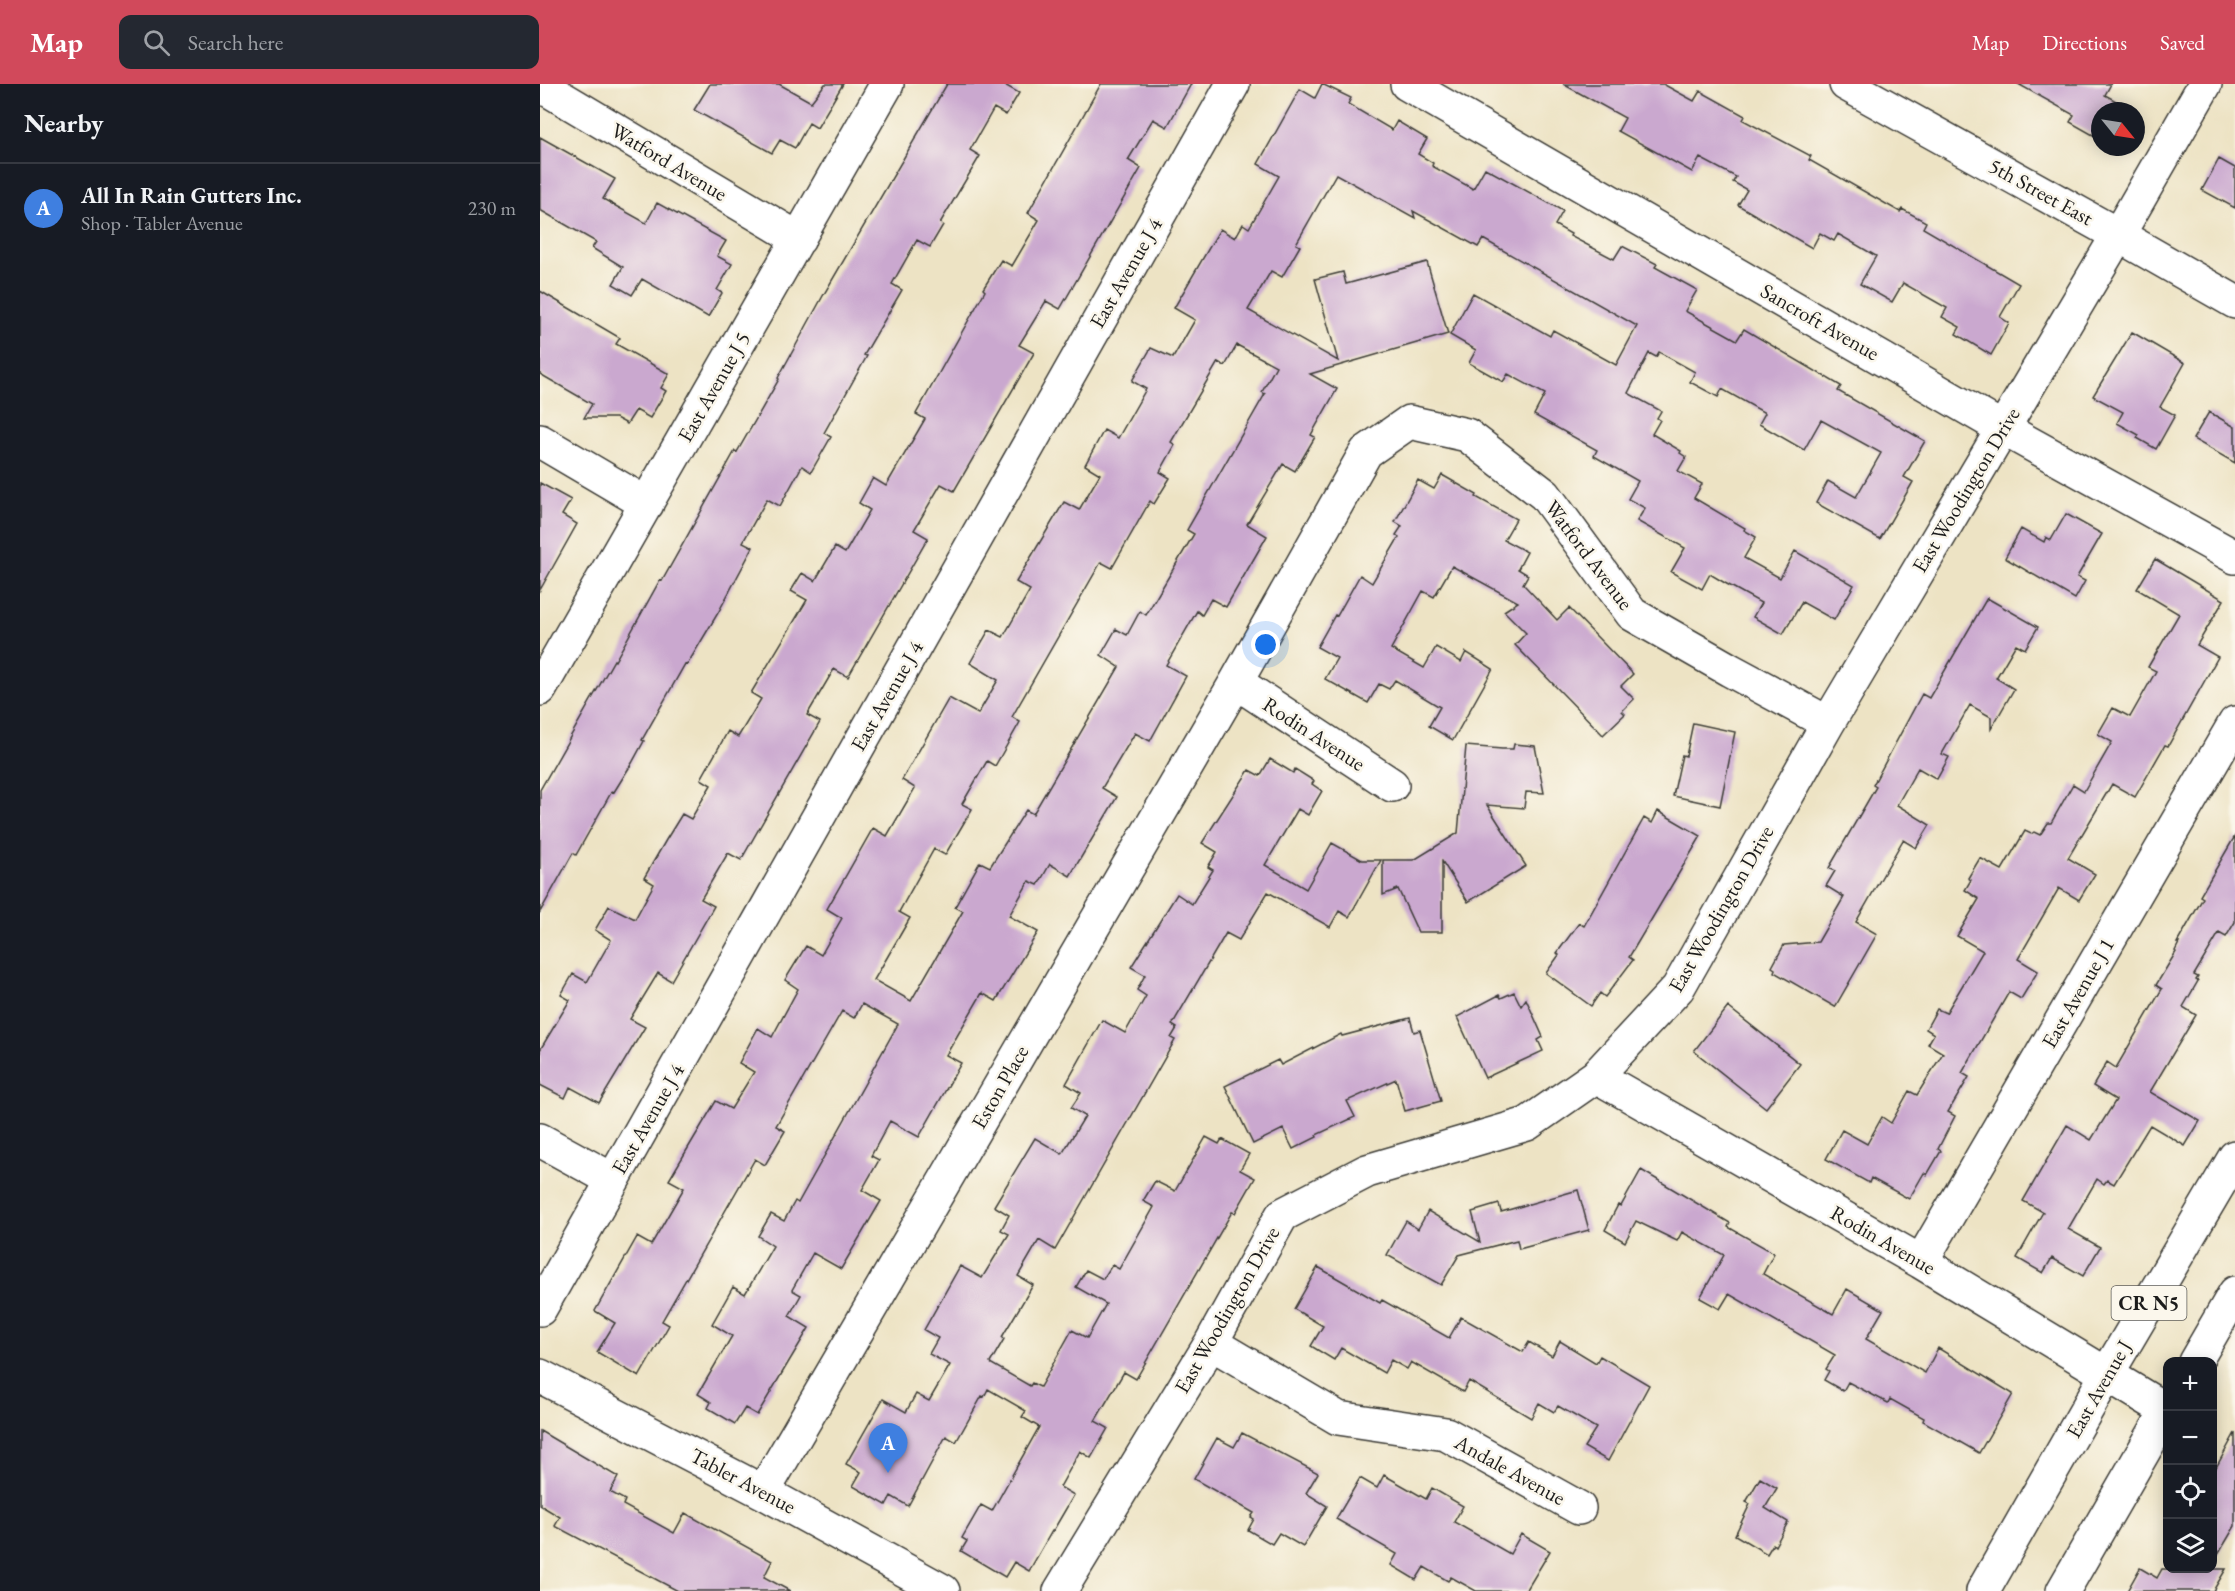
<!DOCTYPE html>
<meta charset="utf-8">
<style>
:root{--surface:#171b24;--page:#242831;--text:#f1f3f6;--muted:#9ea1a6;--line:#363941;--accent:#d1495b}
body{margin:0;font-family:"EB Garamond",serif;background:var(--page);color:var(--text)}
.controls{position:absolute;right:18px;bottom:18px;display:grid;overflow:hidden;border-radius:12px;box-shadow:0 3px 15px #0003}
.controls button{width:54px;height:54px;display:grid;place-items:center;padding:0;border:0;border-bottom:2px solid var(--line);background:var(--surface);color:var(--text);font:30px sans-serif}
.compass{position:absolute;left:1551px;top:18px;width:54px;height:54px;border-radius:50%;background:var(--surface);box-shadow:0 3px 15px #0003;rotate:120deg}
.you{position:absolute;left:726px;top:561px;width:21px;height:21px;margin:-15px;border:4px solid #fff;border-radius:50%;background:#1a73e8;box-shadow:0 0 0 9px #1a73e833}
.badge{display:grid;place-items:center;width:39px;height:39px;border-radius:50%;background:var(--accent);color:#fff;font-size:20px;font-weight:700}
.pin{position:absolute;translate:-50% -50px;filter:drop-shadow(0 2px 3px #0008)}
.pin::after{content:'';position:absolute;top:32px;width:21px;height:18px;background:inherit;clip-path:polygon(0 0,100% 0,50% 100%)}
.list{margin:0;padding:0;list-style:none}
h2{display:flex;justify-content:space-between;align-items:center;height:78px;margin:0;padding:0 24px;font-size:26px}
h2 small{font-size:20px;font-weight:400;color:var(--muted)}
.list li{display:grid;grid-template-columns:39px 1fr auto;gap:18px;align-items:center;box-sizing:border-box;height:90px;padding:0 24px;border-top:2px solid var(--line)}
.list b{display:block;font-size:22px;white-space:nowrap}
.list p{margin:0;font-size:20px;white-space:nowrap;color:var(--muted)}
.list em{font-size:20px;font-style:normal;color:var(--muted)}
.icon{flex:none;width:33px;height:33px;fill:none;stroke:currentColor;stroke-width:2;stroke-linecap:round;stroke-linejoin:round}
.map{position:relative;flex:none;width:1695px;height:1507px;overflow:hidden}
header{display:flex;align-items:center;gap:36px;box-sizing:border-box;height:84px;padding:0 30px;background:var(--accent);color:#fff}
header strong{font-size:28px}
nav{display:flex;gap:33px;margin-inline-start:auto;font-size:21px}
.search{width:420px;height:54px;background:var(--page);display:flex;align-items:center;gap:15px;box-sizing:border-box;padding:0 21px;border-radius:12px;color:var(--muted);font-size:22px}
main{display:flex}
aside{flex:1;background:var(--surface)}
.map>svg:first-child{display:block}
.building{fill:#caa8cf;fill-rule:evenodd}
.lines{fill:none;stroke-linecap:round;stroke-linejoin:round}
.minor-casing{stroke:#3b3a35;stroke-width:36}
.major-casing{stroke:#3b3a35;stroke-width:36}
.minor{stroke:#fff;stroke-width:33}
.major{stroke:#fff;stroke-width:33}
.labels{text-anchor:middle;stroke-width:5;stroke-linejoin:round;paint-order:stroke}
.shield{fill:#fbf7ec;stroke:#5f5e5a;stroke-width:1.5}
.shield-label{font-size:20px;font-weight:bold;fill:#1c1c1c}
.street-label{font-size:21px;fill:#1c1c1c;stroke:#fbf7ec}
</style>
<header>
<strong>Map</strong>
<div class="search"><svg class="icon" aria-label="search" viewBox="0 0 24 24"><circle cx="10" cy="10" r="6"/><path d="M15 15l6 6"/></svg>Search here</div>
<nav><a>Map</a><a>Directions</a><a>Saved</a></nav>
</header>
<main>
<aside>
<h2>Nearby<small></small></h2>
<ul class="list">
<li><span class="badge" style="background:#3f7fe0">A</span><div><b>All In Rain Gutters Inc.</b><p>Shop · Tabler Avenue</p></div><em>230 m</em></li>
</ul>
</aside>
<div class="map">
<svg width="1695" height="1507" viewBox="0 0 1695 1507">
<rect width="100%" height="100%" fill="#fbf7ec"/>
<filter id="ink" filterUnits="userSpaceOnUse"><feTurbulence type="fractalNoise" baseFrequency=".0167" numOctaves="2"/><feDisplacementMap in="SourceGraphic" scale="12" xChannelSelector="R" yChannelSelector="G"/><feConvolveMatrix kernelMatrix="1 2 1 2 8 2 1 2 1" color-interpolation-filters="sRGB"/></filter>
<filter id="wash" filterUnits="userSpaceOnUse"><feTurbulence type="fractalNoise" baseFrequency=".008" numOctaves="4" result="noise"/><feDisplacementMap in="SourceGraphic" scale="24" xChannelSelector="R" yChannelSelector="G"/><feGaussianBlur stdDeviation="1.35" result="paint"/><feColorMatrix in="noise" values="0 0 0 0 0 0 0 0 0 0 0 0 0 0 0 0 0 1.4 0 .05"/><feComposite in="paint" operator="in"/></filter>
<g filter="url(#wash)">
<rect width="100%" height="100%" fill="#ede3c4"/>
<g id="blocks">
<path class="building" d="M170,0H239L271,18L285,0H303L277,44L269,39L255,64L240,56L232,69L154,26Z
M407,0H463L479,9L466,31L454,24L430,66L440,72L400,139L403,141L390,163L377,156L352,200L362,206L324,271L327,272L284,349L291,353L271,388L262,382L240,422L227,415L203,458L213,463L178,529L147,581L145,580L102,656L104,657L92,679L74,708L72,707L36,771L33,769L0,828V706L74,576L75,577L120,496L122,497L195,367L197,368L239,295L238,294L284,210Z
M561,0H651L627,43L613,35L588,76L601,84L520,225L506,217L479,261L494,269L414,407L401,400L374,446L388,454L308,593L294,585L267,631L280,638L201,776L188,769L161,815L174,822L131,897L118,889L90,935L105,943L59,1019L30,1003L25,1014L0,1001V966L30,916L21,911L33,890L47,898L71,856L55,846L69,822L95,835L114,800L104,794L126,756L142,730L151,735L171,701L161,695L188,647L198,653L221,615L211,609L267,516L251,507L262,489L275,497L295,463L305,469L330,426L319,419L333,394L346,402L385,335L376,330L445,207L443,205L461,176L472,182L499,136L488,129Z
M782,0L811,14L808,20L852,46L857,37L887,55L878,70L893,79L892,82L933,105L945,84L1023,127L1015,141L1031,150L1030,152L1074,175L1082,162L1117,180L1115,183L1157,206L1145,227L1197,256L1204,245L1301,302L1298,307L1385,357L1364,393L1373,398L1340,455L1276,419L1288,397L1316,413L1341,369L1281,336L1264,366L1219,340L1225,329L1182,305L1178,313L1150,298L1155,288L1119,268L1116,273L1109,269L1088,309L1121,327L1117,334L1120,336L1112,350L1141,367L1140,369L1146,373L1138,387L1162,400L1154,414L1205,444L1204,446L1216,453L1204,474L1240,494L1255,467L1314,501L1294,536L1262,518L1243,550L1213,533L1221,519L1185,499L1170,490L1162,505L1131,488L1145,464L1097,437L1105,424L1088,415L1098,397L1054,372L1057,366L994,331L1005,310L968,290L963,298L929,279L936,266L910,251L933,209L1010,252L1013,246L1076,281L1097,242L943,155L938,163L873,127L875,134L796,90L756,160L760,162L742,193L731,187L708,226L798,277L775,195L803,188L806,200L887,178L908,250L770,290L797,305L771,351L775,353L755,387L743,380L707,440L727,452L686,523L671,515L662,531L657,527L626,581L646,592L610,657L595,649L562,704L577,713L530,792L510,780L498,801L489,797L469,832L498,848L456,917L442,909L406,971L421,979L379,1053L350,1037L331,1072L339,1076L322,1106L341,1117L301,1185L273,1169L252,1206L261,1211L249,1232L269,1244L217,1331L205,1324L195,1340L168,1324L171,1318L158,1310L192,1252L172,1240L193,1203L205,1210L233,1162L218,1152L231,1130L244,1137L255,1117L258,1119L358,940L322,920L314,934L302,927L236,1042L245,1047L225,1081L215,1075L122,1237L129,1241L99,1293L57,1268L75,1239L55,1227L97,1153L111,1161L144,1104L129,1096L176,1017L191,1025L214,988L199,979L218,944L232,953L258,905L245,896L266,862L281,871L302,834L287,825L333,744L347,752L375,704L362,696L409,614L438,630L458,596L430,579L449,546L463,553L490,506L476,498L524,418L539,426L560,390L545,381L564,346L578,354L606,305L592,297L611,264L633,274L655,236L634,224L680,145L695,154L703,140L709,144L739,92L718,80L760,5L775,14ZM697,261L736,282L722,308L725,310L647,446L654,450L606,531L600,527L587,551L576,545L561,571L579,583L493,730L486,726L450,783L440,778L415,823L423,827L371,917L334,896L370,834L359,828L394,765L405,771L432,725L422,720L447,677L455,682L480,638L472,633L561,478L572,484L610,417L614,420L630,394L620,388L635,361L631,358L678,278L685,282Z
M1023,0H1123L1154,17L1160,7L1205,32L1203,36L1271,72L1269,76L1360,128L1362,125L1386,138L1383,144L1479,200L1460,233L1469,239L1451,271L1416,250L1420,243L1402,233L1407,224L1363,199L1352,218L1320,200L1336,172L1298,150L1294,157L1280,149L1272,164L1198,121L1207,106L1193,98L1196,93L1160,74L1152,88L1078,47L1085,34Z
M1478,0H1571L1565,11L1594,27H1560V55L1530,38L1534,31Z
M0,53L75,95L63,115L106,139L117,119L186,157L177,172L192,180L177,206L182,209L168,233L102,195L92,211L73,200L83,183L52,164L56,158L0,126Z
M1679,75L1695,84V124L1662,106Z
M0,207L80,254L76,260L129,290L121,304L126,307L110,334L96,326L87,340L76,334H44L52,320L0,290Z
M1592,248L1645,279L1620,323L1635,331L1616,365L1597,354L1599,351L1577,339L1583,328L1553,312Z
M1669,328L1695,343V379L1653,355Z
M902,391L937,411L936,413L976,435L964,456L987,468L978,485L988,491L983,500L1017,536L1029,524L1093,590L1081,602L1094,615L1082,627L1085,630L1063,651L975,561L986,549L964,527L978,518L912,482L894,513L883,507L851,565L884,584L896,563L921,578L926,568L953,585L913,656L889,642L900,623L855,596L849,605L839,600L828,619L785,595L797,574L777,563L795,531L797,532L820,491L832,499L859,453L856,451L862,442L855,438L878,396L894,405Z
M0,399L31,416L22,431L37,440L0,506Z
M1526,430L1562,450L1537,493L1545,497L1535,515L1465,474L1481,445L1504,458L1506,453L1511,456Z
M1615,475L1684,516L1657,561L1678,573L1628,662L1625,661L1595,713L1572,700L1528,774L1555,790L1539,816L1519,804L1478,875L1498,887L1481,915L1469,908L1422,989L1429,993L1408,1028L1415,1032L1398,1065L1401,1067L1387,1091L1384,1089L1369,1115L1331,1094L1329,1099L1286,1075L1302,1046L1327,1060L1342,1033L1351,1039L1369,1007L1377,1011L1403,969L1388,960L1394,950L1386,945L1397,925L1406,929L1443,867L1417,852L1439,815L1425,806L1431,796L1428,794L1440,774L1462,786L1485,747L1491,750L1494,748L1500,751L1508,739H1511L1533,700L1544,707L1572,658L1558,650L1573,624L1590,633L1616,587L1608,583L1639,530L1597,505Z
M1447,514L1498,543L1485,565L1476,560L1456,594L1474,605L1451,645V633L1430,621L1402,670L1409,673L1397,695L1378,684L1357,721L1390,741L1376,764L1363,756L1316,838L1337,850L1295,923L1234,888L1235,885L1232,883L1244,861L1278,858L1304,813L1286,802L1295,787L1289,784L1336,703L1333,701L1382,610L1389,614Z
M1153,639L1195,648L1180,722L1133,712L1142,671L1146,672Z
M974,660L995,662L1004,709L986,708L984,724L947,721L986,782L928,818L902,777V848H878L858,805L843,811V776H874L918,749L926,662L962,665H973Z
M730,675L753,689L755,685L774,697L772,700L782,707L768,731L758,725L725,781L766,805L792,759L822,776H841L809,833L799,827L790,843L728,808L699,856L686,849L632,941L637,944L631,954L635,956L515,1166L499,1156L478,1192L493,1201L462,1253L464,1255L450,1279L490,1302L492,1299L500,1303L532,1246L547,1254L566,1220L536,1203L546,1186L563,1195L572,1181L579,1185L614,1123L603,1117L615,1097L635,1107L666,1053L679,1060L682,1055L709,1070L700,1086L715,1094L695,1129L692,1128L596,1295L584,1288L555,1337L568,1344L551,1374L540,1367L520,1403L534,1411L513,1447H512L489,1487L474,1478L465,1493L421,1467L427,1457L422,1454L441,1421L452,1427L499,1343L482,1333L486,1327L448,1305L444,1313L442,1312L416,1358L406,1352L368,1422L351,1412L346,1421L313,1402L321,1388L306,1380L343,1315L366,1328L376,1310L389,1317L410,1281L389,1270L398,1254L384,1246L420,1182L442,1194L469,1150L461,1146L469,1131L454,1122L495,1054L522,1070L545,1032L531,1024L541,1009L526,1000L562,936L585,949L606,912L597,906L605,891L591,883L637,810L652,820L673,786L668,783L677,768L662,759L709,686L720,692Z
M1118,727L1161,752L1089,873L1093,876L1065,913L1060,909L1051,922L1006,889L1019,871L1017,869L1039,839L1044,842L1104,734L1112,739Z
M1695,752V838L1686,853L1679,849L1654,891L1658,893L1656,896L1658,897L1643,923L1656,931L1610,1008L1660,1037L1645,1062L1610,1041L1574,1100L1567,1096L1564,1100L1557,1095L1528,1145L1560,1163L1543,1192L1512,1174L1503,1189L1477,1174L1503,1128L1483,1117L1527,1041L1551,1056L1576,1016L1553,1002L1567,978L1576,984L1622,905L1616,901L1636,868L1635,867L1639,859H1637L1663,814L1660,812Z
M974,908L981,922L986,915L1003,953L998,956L1003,967L945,994L917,933L959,911L961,914Z
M1188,923L1260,980L1226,1024L1154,967Z
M870,934L874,948L880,946L901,1017L865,1027L856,995L807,1017L815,1033L776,1051L777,1053L753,1065L743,1045L713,1060L685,1002L738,976L741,981L801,950L802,952Z
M1101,1086L1190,1139L1188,1143L1234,1169L1223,1190L1293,1230L1307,1205L1343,1226L1326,1255L1385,1289L1398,1264L1473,1310L1439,1369L1383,1337L1384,1334L1350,1315L1348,1319L1308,1298L1303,1307L1284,1296L1289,1287L1286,1285L1295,1271L1189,1210L1180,1225L1160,1214L1184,1171L1142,1148L1137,1157L1096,1137L1085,1158L1065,1146L1078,1121L1081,1122Z
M1038,1106L1049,1146L979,1165L977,1156L919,1171L901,1201L847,1171L866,1137L878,1145L888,1127L940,1158L932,1128L959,1120L961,1128Z
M778,1183L840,1219L842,1216L909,1254L921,1233L983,1268L989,1258L1012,1272L1020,1257L1056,1279L1060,1272L1109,1301L1068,1377L1044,1363L1056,1344L1018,1322L1014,1328L999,1319L991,1334L929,1297L923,1308L871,1278L867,1285L851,1276L844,1289L801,1264L794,1276L771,1262L783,1242L754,1225Z
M0,1347L78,1393L70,1408L85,1416L83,1421L134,1449L145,1429L232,1477L224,1493L250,1507H138L15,1442L20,1433L0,1421Z
M702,1349L778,1389L766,1409L787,1422L763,1463L739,1449L732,1460L708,1446L714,1435L711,1433L714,1429L654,1395L677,1354L694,1363Z
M1695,1349V1442L1672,1481V1391Z
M844,1391L886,1415L892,1404L923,1422L914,1438L970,1470L981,1450L1010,1467L986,1507H936L911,1493L908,1497L884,1483L876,1496L851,1481L857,1470L796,1435L820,1394L837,1404Z
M1220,1394L1237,1404L1225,1424L1248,1438L1235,1462L1233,1460L1227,1470L1195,1451L1210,1420L1206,1418Z
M1600,1484L1617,1494L1622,1485H1686L1673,1507H1587Z"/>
</g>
</g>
<g filter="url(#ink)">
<use href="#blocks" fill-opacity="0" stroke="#3b3a35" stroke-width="1.5"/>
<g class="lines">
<g class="minor-casing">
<path id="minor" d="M867,0L1462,344L1695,473
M1306,0L1578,151L1695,218
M0,1L259,155
M0,357L107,420
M696,598L852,701
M0,605L347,0
M1056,992L1381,1178L1626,1326
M0,1056L73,1096
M1381,1178L1695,639
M0,1225L693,0
M671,1259L798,1334L906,1350L1039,1424
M1655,1278L1695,1209
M0,1292L223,1408L403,1507
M223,1408L696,598L826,368L869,338L927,351L1005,411L1092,530L1190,586L1288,639
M520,1507L671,1259L742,1131L827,1087L987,1040L1056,992L1138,904L1288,639L1578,151L1665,0
M1523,1507L1628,1325"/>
</g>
<g class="major-casing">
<path id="major" d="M1443,1507L1567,1290L1695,1073"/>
</g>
<use href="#minor" class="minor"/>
<use href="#major" class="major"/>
</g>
</g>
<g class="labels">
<rect class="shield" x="1571.5" y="1202" width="75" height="34" rx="4.5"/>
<g class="shield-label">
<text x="1609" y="1226">CR N5</text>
</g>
<g class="street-label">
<text transform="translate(129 78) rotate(31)" y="7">Watford Avenue</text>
<text transform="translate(1501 108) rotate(29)" y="7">5th Street East</text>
<text transform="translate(586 189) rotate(-60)" y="7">East Avenue J 4</text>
<text transform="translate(1280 238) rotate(30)" y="7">Sancroft Avenue</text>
<text transform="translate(174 303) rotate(-60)" y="7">East Avenue J 5</text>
<text transform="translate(1426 406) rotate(-59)" y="7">East Woodington Drive</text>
<text transform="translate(1049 471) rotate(53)" y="7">Watford Avenue</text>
<text transform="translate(347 612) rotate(-60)" y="7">East Avenue J 4</text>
<text transform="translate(774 650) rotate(33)" y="7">Rodin Avenue</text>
<text transform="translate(1181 825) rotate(-60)" y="7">East Woodington Drive</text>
<text transform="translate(1538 909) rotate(-60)" y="7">East Avenue J 1</text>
<text transform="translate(460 1003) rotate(-60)" y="7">Eston Place</text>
<text transform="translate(108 1035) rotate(-60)" y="7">East Avenue J 4</text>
<text transform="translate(1343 1156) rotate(30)" y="7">Rodin Avenue</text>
<text transform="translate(687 1226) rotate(-60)" y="7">East Woodington Drive</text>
<text transform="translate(1559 1305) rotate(-60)" y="7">East Avenue J</text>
<text transform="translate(970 1386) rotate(29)" y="7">Andale Avenue</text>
<text transform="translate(203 1397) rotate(28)" y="7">Tabler Avenue</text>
</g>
</g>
</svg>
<div class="controls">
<button>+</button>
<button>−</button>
<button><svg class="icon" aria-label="locate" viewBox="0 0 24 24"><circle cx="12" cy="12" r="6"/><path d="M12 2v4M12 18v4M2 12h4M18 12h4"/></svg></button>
<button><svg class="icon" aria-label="layers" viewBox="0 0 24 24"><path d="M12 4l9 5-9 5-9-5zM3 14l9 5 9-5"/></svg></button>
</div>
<svg class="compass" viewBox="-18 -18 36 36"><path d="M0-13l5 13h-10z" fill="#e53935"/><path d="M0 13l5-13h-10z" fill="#9ea1a6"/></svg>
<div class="you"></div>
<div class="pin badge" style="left:348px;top:1389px;background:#3f7fe0">A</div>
</div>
</main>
